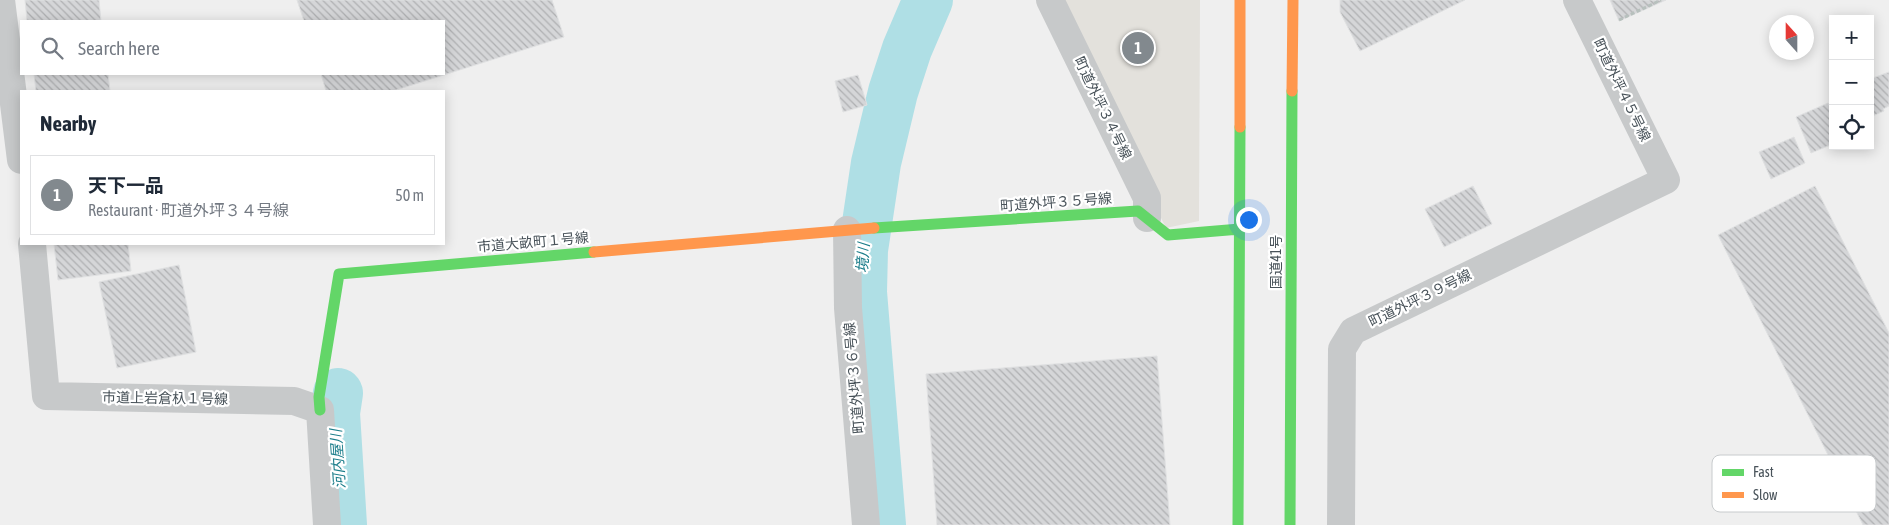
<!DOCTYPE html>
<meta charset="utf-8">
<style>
:root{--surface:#fff;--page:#f2f2f3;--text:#1f2937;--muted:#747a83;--line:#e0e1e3;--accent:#82898e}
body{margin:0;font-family:"Asap Condensed","Noto Sans JP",sans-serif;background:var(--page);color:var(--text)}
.controls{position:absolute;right:15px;top:15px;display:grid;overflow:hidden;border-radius:0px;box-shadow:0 2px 12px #0003}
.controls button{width:45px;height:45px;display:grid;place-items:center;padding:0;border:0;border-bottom:1px solid var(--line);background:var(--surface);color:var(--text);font:25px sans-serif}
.compass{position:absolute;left:1769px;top:15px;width:45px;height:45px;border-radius:50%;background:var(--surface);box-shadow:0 2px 12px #0003;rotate:339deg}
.you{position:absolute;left:1248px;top:219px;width:18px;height:18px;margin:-12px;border:4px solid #fff;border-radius:50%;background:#1a73e8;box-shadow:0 0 0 8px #1a73e833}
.badge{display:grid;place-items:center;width:32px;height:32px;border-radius:50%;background:var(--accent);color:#fff;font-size:16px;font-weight:700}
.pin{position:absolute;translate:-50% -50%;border:2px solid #fff;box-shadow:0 1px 5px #0006}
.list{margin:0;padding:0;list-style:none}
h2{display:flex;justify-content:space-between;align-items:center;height:65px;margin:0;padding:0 20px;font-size:21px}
h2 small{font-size:16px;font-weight:400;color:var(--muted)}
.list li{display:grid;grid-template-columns:32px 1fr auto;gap:15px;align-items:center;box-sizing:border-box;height:80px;margin:0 10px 10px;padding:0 10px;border:1px solid var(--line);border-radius:0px}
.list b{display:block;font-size:19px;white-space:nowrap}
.list p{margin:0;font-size:16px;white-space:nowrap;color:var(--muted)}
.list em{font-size:16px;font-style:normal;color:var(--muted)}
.icon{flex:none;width:28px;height:28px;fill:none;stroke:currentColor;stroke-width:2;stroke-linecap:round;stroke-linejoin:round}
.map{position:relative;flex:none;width:1889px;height:525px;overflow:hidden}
.search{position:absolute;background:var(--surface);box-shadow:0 2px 12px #0003;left:20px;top:20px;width:425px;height:55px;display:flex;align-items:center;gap:12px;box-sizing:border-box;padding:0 18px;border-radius:0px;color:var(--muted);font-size:19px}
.panel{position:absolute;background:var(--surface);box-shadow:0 2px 12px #0003;left:20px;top:90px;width:425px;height:155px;border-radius:0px}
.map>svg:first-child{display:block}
.commercial{fill:#e3e1dc}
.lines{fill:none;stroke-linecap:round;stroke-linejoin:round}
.river{stroke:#afdfe5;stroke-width:50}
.building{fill:url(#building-back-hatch);stroke:#e0e1e2}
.path{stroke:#b7c0bd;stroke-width:3;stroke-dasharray:4 2.5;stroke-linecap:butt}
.street{stroke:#c7c9ca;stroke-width:28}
.fast{stroke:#63d668;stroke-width:11}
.slow{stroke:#ff974d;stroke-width:11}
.labels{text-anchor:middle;stroke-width:4.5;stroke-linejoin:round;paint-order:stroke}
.street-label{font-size:14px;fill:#485259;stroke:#fff}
.water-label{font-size:15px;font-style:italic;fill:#1b7d8a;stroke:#fff}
.key{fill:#fff;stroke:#c8cbcd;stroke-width:1}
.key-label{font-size:14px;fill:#485259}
</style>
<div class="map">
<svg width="1889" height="525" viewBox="0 0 1889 525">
<defs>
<pattern id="building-back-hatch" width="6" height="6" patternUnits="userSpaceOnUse" patternTransform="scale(1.25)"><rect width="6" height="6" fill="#d5d6d8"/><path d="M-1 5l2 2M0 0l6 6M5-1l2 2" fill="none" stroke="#afb0b2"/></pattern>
</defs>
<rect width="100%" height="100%" fill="#efefef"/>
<path class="commercial" d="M1054,0H1200L1199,221L1166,228Z"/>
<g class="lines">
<path class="river" d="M338,393L335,413L342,525
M881,525L862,292L863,250L876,163L893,92L907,49L928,0"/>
</g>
<path class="building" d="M25,0H99L101,21H27Z
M297,0H552L564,37L393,91H326L321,74H444V21H304Z
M1340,0H1465L1360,51L1340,12Z
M1610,0H1666L1619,21Z
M1889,72V106L1883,109L1884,111L1870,117V79Z
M34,74H108L110,91H36Z
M858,75L867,105L843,112L835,81Z
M1828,103L1833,114V144L1811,153L1796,117Z
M1794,137L1805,163L1771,179L1759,152Z
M1473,186L1492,224L1444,247L1425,209Z
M1815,186L1889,333V525H1863L1718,235Z
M54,244H128L131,271L58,280Z
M179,265L196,352L117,368L99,282Z
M1157,356L1170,525H937L926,374Z"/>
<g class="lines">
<path class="path" d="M1619,20L1661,0"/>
<path class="street" d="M1,0L21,160
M1050,0L1147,198V218
M847,230L848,308L866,525
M32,244L46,396L294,401L320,410L327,525
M1341,525L1342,349L1353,331L1666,180L1577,0"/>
<path class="fast" d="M874,228L1138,211L1168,235L1240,229
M320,410L319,397L339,274L594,252
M1238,525L1240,127
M1290,525L1292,91"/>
<path class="slow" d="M1292,91L1293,0
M1240,127V0
M594,252L874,228"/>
</g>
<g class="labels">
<g class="street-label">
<text transform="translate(1622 90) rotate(64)" y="5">町道外坪４５号線</text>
<text transform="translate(1103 108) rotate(64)" y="5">町道外坪３４号線</text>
<text transform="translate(1056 202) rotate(-4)" y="5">町道外坪３５号線</text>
<text transform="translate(533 242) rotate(-5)" y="5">市道大畝町１号線</text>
<text transform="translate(1276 262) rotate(-90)" y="5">国道41号</text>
<text transform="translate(1420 298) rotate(-26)" y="5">町道外坪３９号線</text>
<text transform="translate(854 378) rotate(-95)" y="5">町道外坪３６号線</text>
<text transform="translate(165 398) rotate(1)" y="5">市道上岩倉杁１号線</text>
</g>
<g class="water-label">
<text transform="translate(863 258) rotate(-86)" y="5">境川</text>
<text transform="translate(338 459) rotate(-94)" y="5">河内屋川</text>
</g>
</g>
<rect x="1712" y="455" width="164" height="57" rx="8" class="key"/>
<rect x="1722" y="469" width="22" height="7" fill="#63d668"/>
<rect x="1722" y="492" width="22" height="6" fill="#ff974d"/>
<g class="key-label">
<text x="1753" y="477">Fast</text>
<text x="1753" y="500">Slow</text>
</g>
</svg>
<div class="controls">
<button>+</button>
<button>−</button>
<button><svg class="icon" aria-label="locate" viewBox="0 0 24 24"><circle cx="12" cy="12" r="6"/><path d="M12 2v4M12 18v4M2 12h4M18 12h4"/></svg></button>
</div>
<svg class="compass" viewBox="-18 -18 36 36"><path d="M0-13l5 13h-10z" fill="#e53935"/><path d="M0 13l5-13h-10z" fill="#747a83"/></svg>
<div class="you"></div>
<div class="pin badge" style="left:1138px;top:48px">1</div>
<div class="search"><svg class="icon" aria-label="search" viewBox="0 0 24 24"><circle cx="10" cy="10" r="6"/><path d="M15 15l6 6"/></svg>Search here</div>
<section class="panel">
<h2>Nearby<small></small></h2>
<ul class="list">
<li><span class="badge">1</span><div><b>天下一品</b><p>Restaurant · 町道外坪３４号線</p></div><em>50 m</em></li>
</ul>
</section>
</div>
